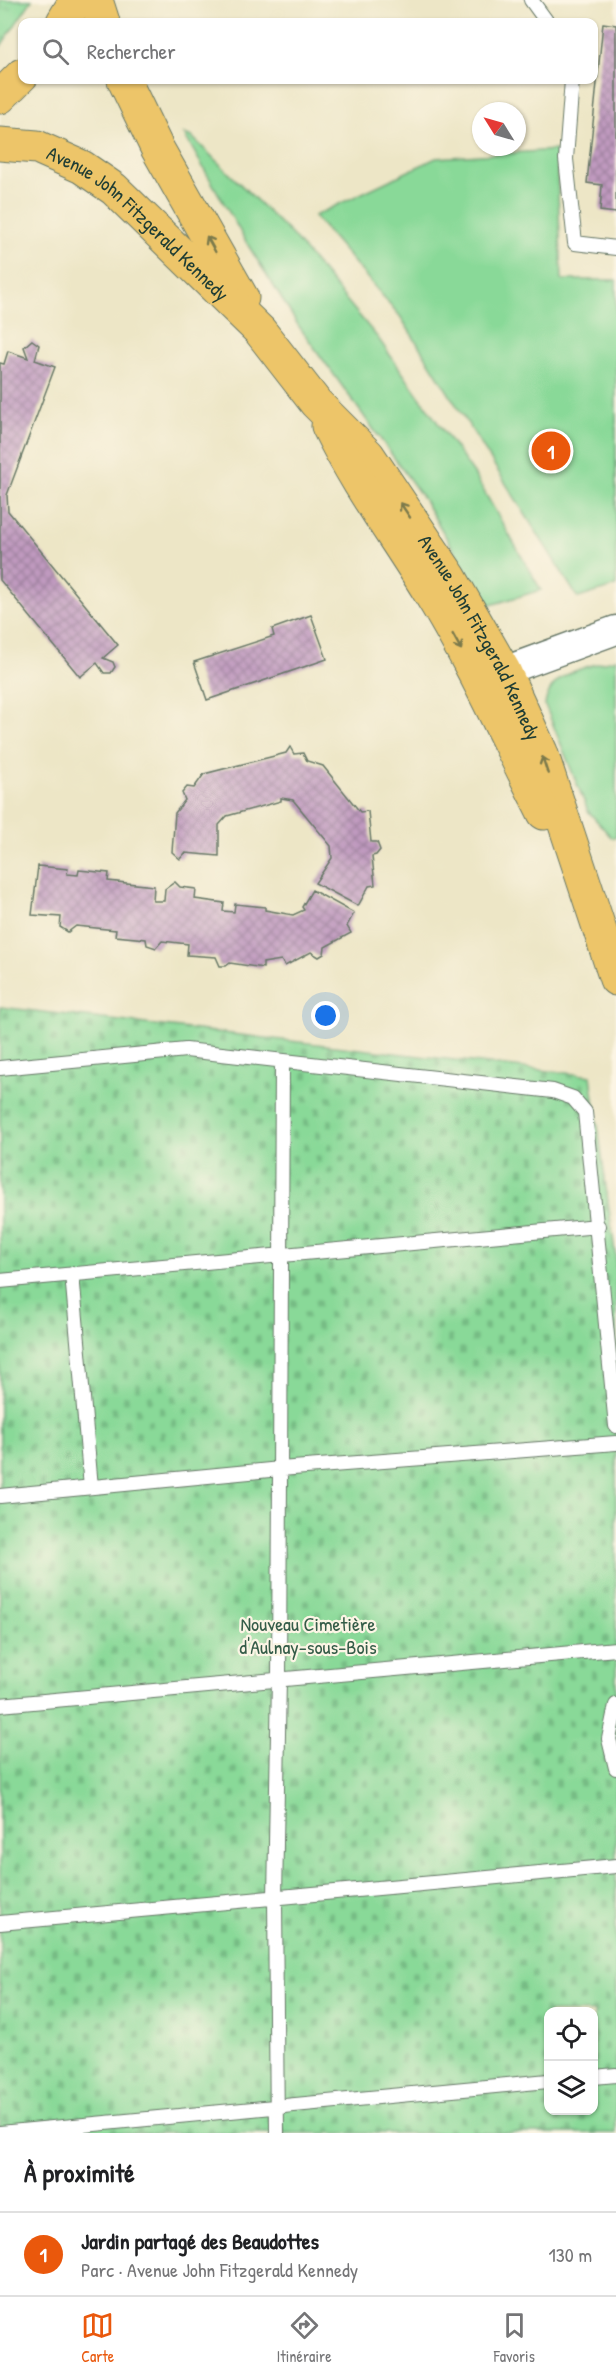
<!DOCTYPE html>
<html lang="fr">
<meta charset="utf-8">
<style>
:root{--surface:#fff;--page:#f6f6f6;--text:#202124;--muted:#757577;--line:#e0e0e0;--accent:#ea580c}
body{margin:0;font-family:"Patrick Hand",sans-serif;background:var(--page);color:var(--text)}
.controls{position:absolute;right:18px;bottom:18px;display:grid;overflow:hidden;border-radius:12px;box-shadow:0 2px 4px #0004}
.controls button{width:54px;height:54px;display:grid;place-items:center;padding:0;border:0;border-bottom:2px solid var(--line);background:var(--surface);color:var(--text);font:30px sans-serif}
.compass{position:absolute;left:472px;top:102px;width:54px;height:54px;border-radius:50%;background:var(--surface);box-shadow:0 2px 4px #0004;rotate:307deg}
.you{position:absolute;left:326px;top:1016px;width:21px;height:21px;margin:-15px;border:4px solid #fff;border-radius:50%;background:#1a73e8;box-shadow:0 0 0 9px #1a73e833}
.badge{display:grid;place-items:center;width:39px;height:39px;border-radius:50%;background:var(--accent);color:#fff;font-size:20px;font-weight:700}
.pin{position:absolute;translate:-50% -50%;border:3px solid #fff;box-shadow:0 2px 6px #0006}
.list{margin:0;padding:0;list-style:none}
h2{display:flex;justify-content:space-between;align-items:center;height:78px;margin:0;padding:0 24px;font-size:26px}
h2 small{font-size:20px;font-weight:400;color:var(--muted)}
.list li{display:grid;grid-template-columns:39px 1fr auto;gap:18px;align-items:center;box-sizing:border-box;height:84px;padding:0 24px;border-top:2px solid var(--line)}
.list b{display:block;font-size:22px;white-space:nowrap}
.list p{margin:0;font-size:20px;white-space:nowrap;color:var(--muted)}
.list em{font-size:20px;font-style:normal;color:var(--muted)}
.icon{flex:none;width:33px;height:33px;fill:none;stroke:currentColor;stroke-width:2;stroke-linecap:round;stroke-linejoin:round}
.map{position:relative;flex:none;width:616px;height:2133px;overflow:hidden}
.search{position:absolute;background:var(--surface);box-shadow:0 2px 4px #0004;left:18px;right:18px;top:18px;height:66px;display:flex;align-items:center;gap:15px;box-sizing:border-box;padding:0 21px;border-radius:12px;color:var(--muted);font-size:22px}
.sheet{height:162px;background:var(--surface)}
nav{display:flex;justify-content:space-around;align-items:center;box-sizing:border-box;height:84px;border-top:2px solid var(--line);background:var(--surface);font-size:16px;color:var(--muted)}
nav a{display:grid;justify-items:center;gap:3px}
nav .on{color:var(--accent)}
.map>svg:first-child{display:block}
.green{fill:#89d998;stroke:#548b66;stroke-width:1.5}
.cemetery{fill:url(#cemetery-stones);stroke:#548b66;stroke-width:1.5;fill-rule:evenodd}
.park{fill:url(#park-tufts);stroke:#548b66;stroke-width:1.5}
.building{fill:url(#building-cross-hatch)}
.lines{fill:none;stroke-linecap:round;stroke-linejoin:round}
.service-casing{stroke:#677867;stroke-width:16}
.minor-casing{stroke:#677867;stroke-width:31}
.primary-casing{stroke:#677867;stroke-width:35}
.service{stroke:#fff;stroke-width:14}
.minor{stroke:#fff;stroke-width:28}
.primary{stroke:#edc569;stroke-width:33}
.oneway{stroke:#7c7a4c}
.labels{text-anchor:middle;stroke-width:4.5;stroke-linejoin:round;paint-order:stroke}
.street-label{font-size:20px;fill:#1f3d34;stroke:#fcf5e5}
.park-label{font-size:20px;fill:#345c48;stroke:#fcf5e5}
</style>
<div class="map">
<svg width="616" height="2133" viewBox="0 0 616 2133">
<defs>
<pattern id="cemetery-stones" width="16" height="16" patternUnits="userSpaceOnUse" patternTransform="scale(1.5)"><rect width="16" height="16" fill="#89d998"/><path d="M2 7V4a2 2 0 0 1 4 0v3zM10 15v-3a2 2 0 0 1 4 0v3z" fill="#76bb84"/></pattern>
<pattern id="park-tufts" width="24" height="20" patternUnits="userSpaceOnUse" patternTransform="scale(1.5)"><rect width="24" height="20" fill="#89d998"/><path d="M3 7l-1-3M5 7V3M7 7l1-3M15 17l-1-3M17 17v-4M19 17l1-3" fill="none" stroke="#76bb84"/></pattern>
<pattern id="building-cross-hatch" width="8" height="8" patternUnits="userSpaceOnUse" patternTransform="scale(1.5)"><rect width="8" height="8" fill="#c09abf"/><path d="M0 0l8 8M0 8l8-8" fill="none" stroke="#9b7f9c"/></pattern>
</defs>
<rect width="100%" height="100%" fill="#fcf5e5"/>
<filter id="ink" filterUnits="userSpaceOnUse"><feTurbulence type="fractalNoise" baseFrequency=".0167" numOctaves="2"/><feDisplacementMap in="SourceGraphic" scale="12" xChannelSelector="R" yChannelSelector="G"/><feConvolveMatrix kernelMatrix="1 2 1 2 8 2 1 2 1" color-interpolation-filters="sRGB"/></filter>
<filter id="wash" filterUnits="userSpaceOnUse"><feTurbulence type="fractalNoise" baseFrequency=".008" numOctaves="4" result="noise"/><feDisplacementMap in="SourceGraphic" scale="24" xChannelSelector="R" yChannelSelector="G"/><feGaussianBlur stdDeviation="1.35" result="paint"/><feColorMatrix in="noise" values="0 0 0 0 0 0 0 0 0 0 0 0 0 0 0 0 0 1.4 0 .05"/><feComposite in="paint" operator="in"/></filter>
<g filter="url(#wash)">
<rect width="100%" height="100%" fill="#ede6c6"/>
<path class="green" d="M184,134L192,137L292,235L378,338L474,474L541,590L487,606L421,495L298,325L248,245Z
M556,150L562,280H616V586L578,598L400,316L314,216L436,158Z
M616,659V837L612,838L588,811L545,705C550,671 588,667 616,659Z"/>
<path class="cemetery" d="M0,1007L591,1076L616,1260V2133H0ZM548,2012H594V2110H548Z"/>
<path class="park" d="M0,0H32L0,47Z"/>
<g id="blocks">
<path class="building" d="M603,23L616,25V213L600,211L602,185L587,183Z
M32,340L39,345L35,360L55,367L7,495L8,511L118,645L103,658L113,662L115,667L111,673H104L97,663L80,677L0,580V363L4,364L8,351L28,358L24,347Z
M311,615L327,659L207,700L194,662L274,636L272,629Z
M290,747L294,754L303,753L307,761L323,766L360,812L368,811L371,842H377L380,850L376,855L372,856L375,885L369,886L358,906L315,883L332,858L331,846L293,800L281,798V801L227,816L219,825V856L185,853L180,859L172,852L175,813L185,800L182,793L187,787L194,788L204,774L286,753Z
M38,866L68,869L67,874L78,875L79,870L109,873L108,881L154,886L153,901H164L165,889L175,882L180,887L196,889L195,899L224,903L223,911L234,912L235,904L265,907V910L293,915L304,910L302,907L312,890L354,913L347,926L351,933L325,947L324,954L319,957L311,952L285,966L281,960L263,963V968L230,963L226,966H220L216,957L187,955L188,944L162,941L156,948L147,945L146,939L115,936L116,930L76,926L68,932L60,927L61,917L32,915Z"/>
</g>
</g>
<g filter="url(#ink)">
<use href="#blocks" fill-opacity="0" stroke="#677867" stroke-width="1.5"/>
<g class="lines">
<g class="service-casing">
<path id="service" d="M531,0L547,22
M572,80L566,159L575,243L616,248
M0,1068L186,1050L553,1091L573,1098L585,1112L616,1426
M72,1274L91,1487
M0,1281L598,1226
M0,1496L280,1469L616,1443
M0,1705L616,1649
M616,1705L609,1739L616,1768
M0,1923L616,1866
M594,2077L616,2075
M0,2133L548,2081
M277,2133L275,1898L279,1679L282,1061"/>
</g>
<g class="minor-casing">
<path id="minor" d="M504,671L616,630"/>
</g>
<g class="primary-casing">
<g id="primary">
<path d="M96,0L103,22"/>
<path d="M63,22L76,0"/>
<path d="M124,80L157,148L242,298"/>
<path d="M0,97L22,75"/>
<path id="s1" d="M0,144L37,147L82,167L114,189L260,331L316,403L368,455L450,577L504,671L541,752L616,979"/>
<path d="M328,426C356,484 394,535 428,590C472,661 506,738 544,813"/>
</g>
</g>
<use href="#service" class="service"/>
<use href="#minor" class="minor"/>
<use href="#primary" class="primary"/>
</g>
<defs><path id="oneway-shaft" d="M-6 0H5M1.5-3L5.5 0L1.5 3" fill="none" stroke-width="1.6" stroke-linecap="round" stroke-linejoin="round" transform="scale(1.5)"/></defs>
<g class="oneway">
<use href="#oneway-shaft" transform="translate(211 244) rotate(-119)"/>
<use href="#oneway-shaft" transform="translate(405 510) rotate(-124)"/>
<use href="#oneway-shaft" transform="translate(457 642) rotate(61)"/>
<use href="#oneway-shaft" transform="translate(545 765) rotate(-108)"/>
</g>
</g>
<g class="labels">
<g class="street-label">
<text dy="7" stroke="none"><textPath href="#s1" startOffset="165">Avenue John Fitzgerald Kennedy</textPath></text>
<text dy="7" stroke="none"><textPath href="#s1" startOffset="708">Avenue John Fitzgerald Kennedy</textPath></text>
</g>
<g class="park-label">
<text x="308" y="1631">Nouveau Cimetière<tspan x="308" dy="23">d'Aulnay-sous-Bois</tspan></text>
</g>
</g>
</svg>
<div class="controls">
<button><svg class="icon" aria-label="locate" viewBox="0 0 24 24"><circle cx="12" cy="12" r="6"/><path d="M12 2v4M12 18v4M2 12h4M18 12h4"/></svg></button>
<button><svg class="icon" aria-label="layers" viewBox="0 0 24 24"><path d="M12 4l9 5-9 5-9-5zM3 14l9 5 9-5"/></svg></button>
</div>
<svg class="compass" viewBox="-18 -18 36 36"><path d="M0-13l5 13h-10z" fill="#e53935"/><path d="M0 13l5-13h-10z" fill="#757577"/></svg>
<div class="you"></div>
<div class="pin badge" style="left:551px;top:451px">1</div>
<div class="search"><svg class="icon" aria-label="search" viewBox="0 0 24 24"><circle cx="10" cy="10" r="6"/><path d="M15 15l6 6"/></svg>Rechercher</div>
</div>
<section class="sheet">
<h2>À proximité<small></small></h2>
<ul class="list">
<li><span class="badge">1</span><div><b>Jardin partagé des Beaudottes</b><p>Parc · Avenue John Fitzgerald Kennedy</p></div><em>130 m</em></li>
</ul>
</section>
<nav>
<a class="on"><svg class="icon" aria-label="map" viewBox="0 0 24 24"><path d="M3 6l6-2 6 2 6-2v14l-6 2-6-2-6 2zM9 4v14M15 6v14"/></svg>Carte</a>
<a><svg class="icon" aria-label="directions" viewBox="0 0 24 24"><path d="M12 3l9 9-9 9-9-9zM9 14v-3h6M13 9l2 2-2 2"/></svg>Itinéraire</a>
<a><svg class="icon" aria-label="saved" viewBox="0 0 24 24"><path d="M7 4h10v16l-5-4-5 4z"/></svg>Favoris</a>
</nav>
